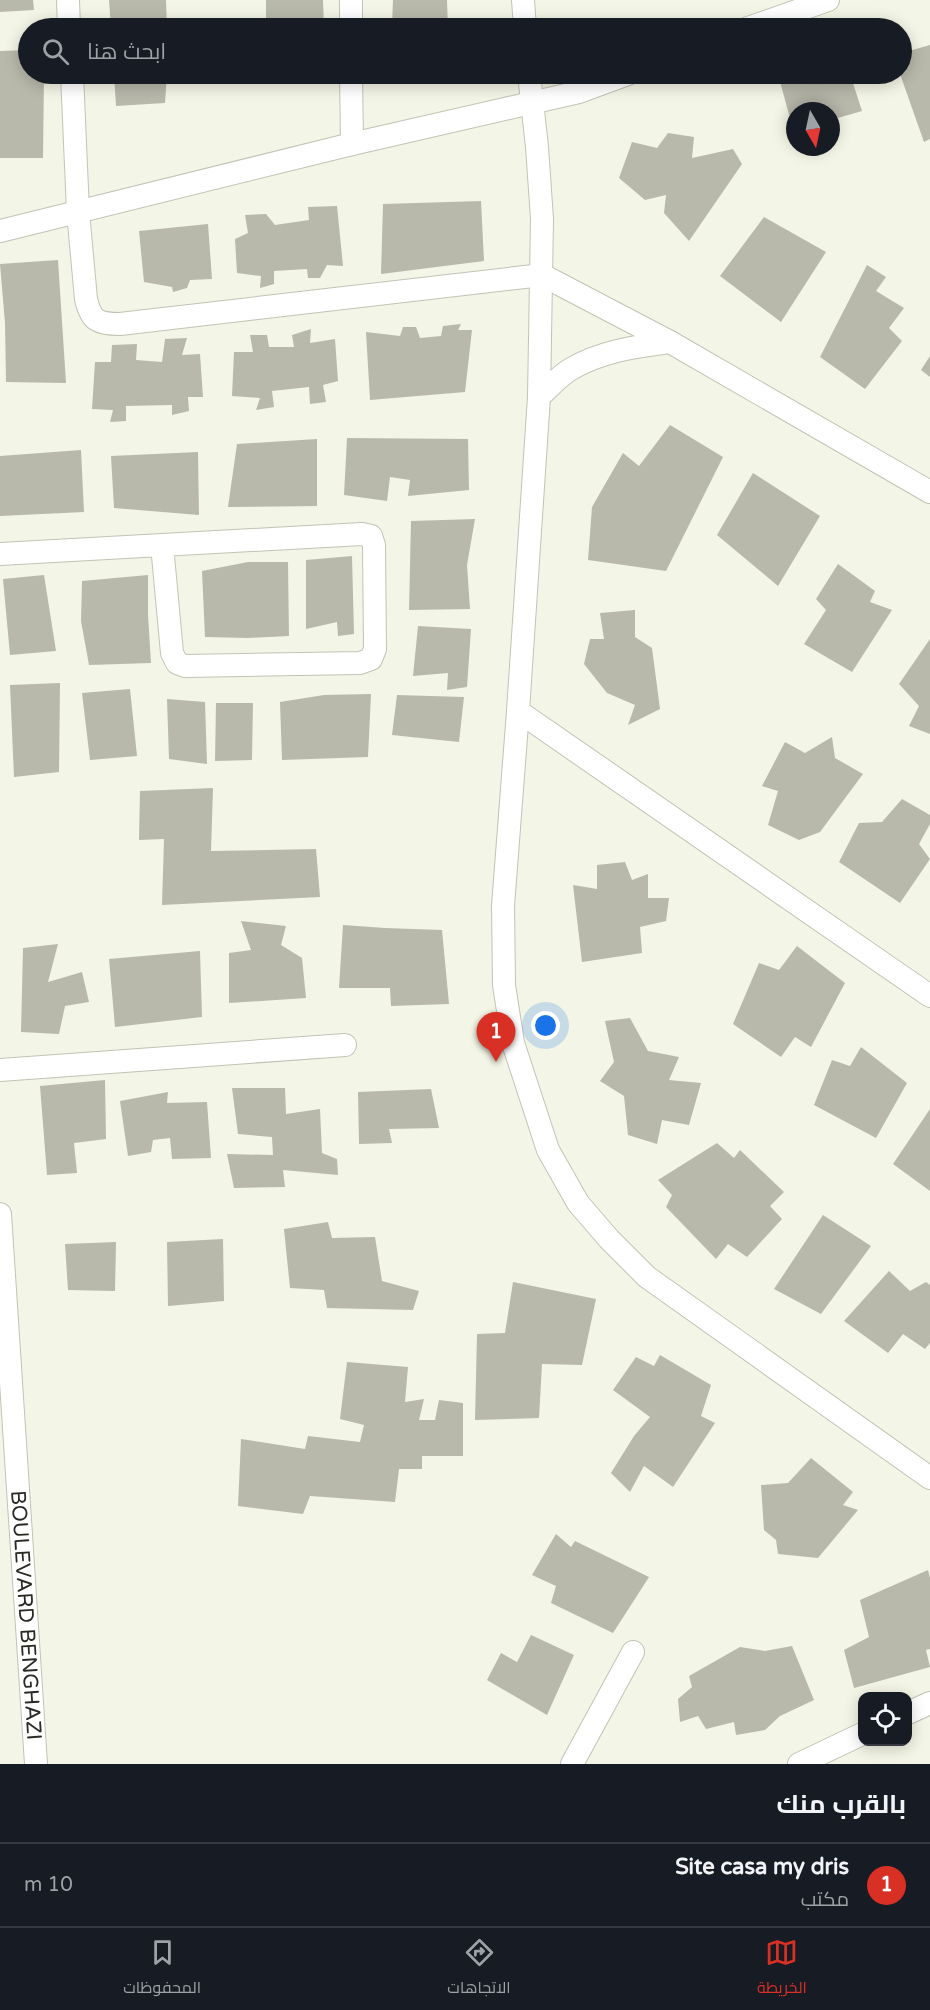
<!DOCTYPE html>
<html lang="ar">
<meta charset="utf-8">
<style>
:root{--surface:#171b24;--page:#20242c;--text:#f1f3f6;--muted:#9ea1a6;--line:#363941;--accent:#d93025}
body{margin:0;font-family:"Varela Round",Cairo,sans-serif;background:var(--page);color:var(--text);direction:rtl}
.controls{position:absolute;right:18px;bottom:18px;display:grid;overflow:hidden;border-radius:12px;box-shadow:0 3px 15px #0003}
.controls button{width:54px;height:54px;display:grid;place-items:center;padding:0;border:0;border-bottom:2px solid var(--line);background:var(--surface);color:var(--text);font:30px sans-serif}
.compass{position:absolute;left:786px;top:102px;width:54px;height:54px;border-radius:50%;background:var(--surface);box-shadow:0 3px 15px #0003;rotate:171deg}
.you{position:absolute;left:546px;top:1026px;width:21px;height:21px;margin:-15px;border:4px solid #fff;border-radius:50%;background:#1a73e8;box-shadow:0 0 0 9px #1a73e833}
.badge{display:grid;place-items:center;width:39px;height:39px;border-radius:50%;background:var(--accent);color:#fff;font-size:20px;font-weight:700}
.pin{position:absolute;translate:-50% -50px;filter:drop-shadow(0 2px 3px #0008)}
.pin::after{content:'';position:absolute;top:32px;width:21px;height:18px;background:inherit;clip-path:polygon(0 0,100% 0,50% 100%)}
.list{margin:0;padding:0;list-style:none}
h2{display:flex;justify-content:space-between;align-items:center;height:78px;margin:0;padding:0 24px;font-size:26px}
h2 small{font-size:20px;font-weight:400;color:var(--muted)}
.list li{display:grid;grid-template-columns:39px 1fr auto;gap:18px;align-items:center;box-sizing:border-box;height:84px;padding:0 24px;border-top:2px solid var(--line)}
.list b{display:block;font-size:22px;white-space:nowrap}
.list p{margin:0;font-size:20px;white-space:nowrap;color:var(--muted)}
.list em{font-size:20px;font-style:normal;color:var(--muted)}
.icon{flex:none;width:33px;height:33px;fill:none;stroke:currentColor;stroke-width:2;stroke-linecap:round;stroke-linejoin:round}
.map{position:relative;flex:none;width:930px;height:1764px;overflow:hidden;direction:ltr}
.search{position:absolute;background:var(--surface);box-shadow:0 3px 15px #0003;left:18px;right:18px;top:18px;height:66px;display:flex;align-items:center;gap:15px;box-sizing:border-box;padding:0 21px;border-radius:33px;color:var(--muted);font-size:22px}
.sheet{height:162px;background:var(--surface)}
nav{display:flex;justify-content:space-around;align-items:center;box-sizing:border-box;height:84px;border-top:2px solid var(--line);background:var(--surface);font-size:16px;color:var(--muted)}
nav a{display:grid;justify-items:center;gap:3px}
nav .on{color:var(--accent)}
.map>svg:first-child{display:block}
.building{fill:#b8b9ab}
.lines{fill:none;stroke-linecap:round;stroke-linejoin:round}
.street-casing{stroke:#c2c3b5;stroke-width:24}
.street{stroke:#fff;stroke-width:22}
.labels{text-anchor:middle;stroke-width:6;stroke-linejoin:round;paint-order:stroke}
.street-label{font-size:21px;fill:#2a2a25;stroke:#f3f5e6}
</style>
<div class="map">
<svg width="930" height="1764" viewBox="0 0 930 1764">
<rect width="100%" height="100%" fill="#f3f5e6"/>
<path class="building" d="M0,0H33L34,10L0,12Z
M109,0H166L167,28H111Z
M266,0H323L324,28H266Z
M393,0H447L448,28H409L392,25Z
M930,45V139L924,142L900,74H902V53Z
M28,50V74H44L43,158H0V51Z
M114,74H167L165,103L116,106Z
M293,74H325V77L293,75Z
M778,74H850L862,111L831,120V111H795L794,133Z
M668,133L694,137L692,158L733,149L742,164L689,241L664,213L666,195L645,200L619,178L632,142L657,148Z
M481,201L484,261L381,274L383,204Z
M337,206L343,266L327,265L320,278H308L307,269L274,271V284L260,288L261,276L237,273L235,239L248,233L245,215L266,214L275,225L309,220L308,207Z
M764,217L826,252L781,322L720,276Z
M208,224L212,279L190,280L187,288L173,292L172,287L144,282L139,231Z
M58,260L66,383L6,382L5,323L0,264Z
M867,265L886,277L876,291L904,308L889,328L902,341L865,389L820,357Z
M461,324L458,330H472L465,392L370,400L366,332L400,336L403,327H416L420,338L441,336L443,326Z
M311,329L310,343L335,339L338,381L323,385L326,402L310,404L309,387L272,391L274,407L256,410L260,398L232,396L234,352H253L250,335H267L269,347H294L292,335Z
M187,338L182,355L200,354L203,397H188L189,411L172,415V405L126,406V421L110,422L113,410L92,409L95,362H111L112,345L137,344L136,360L162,362L165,339Z
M930,356V377L921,370Z
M670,425L723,457L666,571L588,560L592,507L623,453L639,466Z
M347,438L468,439L469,490L408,496L410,480L390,477L387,501L344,495Z
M317,439V506L228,507L237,444Z
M81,450L84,512L0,516V456Z
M198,452L199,515L114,508L111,456Z
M753,473L820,516L778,586L717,535Z
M475,519L467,565L470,609L409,610L411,521Z
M352,556L354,634L338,636L337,622L306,629V560Z
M248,562H288L289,636L248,638L205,637L202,571Z
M838,564L875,591L870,602L892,610L852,672L804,644L826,610L816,599Z
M44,575L56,651L10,655L3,579Z
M148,575V615L151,663L89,665L81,621L82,581Z
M635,610V637L652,648L660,709L628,725L635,705L607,693L584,664L590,639H604L600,613Z
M418,626L471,629L467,687L447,690L448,673L413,676Z
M930,639V734L909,726L919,706L899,684Z
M60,683L59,772L14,777L10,685Z
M130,689L137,756L90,760L82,693Z
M371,694L368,757L282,760L280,702L324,695Z
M397,695L464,697L459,742L392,735Z
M167,699L205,702L207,764L169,759Z
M216,703H253L252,760L215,761Z
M832,737L835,758L863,774L820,832L799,840L768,825L778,791L762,786L785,742L805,753Z
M213,788L211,851L316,849L320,897L162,905L164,839L139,840L140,791Z
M902,799L930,815V824L919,844L930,859L900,903L839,862L859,823L882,822Z
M625,862L632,880L648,874V898H669L666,921L640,927L642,953L582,962L573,885L597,889V865Z
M241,921L286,926L281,945L302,958L306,998L229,1003V953L251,950Z
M343,925L385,928L442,930L449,1004L391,1006L390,988H339Z
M58,944L48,982L82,972L89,1002L65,1006L59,1034L21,1032L23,948Z
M797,946L845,983L811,1047L795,1037L781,1057L733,1024L759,963L779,970Z
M200,951L202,1017L115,1027L109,959Z
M630,1018L648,1051L679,1057L669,1080L701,1083L689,1125L662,1120L657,1144L628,1135L624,1096L600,1081L614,1062L605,1021Z
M861,1047L907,1083L876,1138L814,1105L832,1060L850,1066Z
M105,1080L106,1139L74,1143L77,1173L47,1175L40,1086Z
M232,1088H285L286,1114L320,1109L322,1153L337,1159L338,1175L283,1170L285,1187L234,1188L227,1154L273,1155L272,1137L238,1134Z
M431,1089L439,1128L389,1129L392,1143L359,1144L358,1092Z
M168,1092L167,1103L207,1102L211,1158L172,1159L170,1138L153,1140L151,1152L128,1156L120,1101Z
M930,1109V1191L893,1164Z
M717,1143L734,1158L740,1150L784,1192L770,1206L782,1219L747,1257L728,1244L716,1259L666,1207L672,1195L658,1180Z
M823,1215L871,1246L821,1314L774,1289Z
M328,1222L332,1238L375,1237L382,1281L419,1291L413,1310L327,1308L324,1290L290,1288L284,1229Z
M223,1239L224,1301L168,1306L167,1242Z
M116,1242L115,1291L68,1290L65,1244Z
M889,1271L910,1291L926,1282L930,1285V1343L925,1349L903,1334L888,1353L844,1321Z
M513,1282L596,1299L582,1365L542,1364L539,1418L475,1420L477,1334L505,1333Z
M660,1355L711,1385L701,1416L715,1423L673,1487L644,1466L630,1492L611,1473L634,1436L650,1417L613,1390L636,1357L654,1366Z
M347,1362L408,1367L405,1402L424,1399L419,1420H435L439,1400L463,1403V1456H422V1469H399L395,1502L310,1496L303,1514L238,1506L241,1439L305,1449L308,1436L360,1442L364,1425L340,1419Z
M811,1458L853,1492L843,1505L858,1510L818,1558L778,1554L776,1540L764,1530L761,1485L788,1483Z
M556,1534L571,1547L575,1541L649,1577L613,1633L551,1603L556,1586L532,1575Z
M928,1570L930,1578V1649L926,1650L930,1667L854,1688L844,1650L869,1637L860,1600Z
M531,1635L574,1655L547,1715L487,1680L501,1653L517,1662Z
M792,1646L814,1700L780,1716L765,1730L736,1735L734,1722L706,1729L698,1716L680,1722L678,1699L692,1687L689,1676L740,1647L765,1651Z"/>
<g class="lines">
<g class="street-casing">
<g id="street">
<path d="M68,0L69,28"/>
<path d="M351,0V28"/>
<path d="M523,0L525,28"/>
<path d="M748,28L828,0"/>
<path d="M72,74L78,212L86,299C91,321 98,324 120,324L542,275L670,342L930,492"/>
<path d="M351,74L352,144"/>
<path d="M529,74L537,147L542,219L539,397L518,711L503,906L504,985L513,1043L548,1150L578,1203L609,1239L647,1277L930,1478"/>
<path d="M0,231L352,144L579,92L628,74"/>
<path d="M539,397C549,388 559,376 571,369C602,351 635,347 670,342"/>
<path d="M0,554L362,534L371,536L374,545L375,649L371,659L360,663L185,666L177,663L172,653L162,545"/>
<path d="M518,711L930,996"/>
<path d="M0,1070L345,1045"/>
<path id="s1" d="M0,1214L36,1764"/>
<path d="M908,1713L930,1703"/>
<path d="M572,1764L633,1652"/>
<path d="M799,1764L862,1734"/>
</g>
</g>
<use href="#street" class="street"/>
</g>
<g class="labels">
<g class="street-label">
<text dy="7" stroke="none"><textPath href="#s1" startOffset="402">BOULEVARD BENGHAZI</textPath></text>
</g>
</g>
</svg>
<div class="controls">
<button><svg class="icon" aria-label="locate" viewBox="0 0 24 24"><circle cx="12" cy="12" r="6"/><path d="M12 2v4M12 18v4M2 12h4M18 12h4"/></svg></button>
</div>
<svg class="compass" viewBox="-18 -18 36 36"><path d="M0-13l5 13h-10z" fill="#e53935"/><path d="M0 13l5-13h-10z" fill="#9ea1a6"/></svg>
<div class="you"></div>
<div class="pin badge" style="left:496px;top:1062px">1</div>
<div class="search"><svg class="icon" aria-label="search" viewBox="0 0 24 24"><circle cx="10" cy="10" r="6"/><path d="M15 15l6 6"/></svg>ابحث هنا</div>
</div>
<section class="sheet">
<h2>بالقرب منك<small></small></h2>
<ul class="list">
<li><span class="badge">1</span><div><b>Site casa my dris</b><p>مكتب</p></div><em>10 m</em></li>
</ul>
</section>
<nav>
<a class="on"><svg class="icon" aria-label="map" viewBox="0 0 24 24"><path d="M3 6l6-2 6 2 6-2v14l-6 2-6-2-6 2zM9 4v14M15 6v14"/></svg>الخريطة</a>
<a><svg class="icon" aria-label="directions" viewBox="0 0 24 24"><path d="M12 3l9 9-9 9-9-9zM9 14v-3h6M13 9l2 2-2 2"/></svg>الاتجاهات</a>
<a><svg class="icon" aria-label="saved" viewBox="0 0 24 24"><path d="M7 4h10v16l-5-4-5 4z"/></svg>المحفوظات</a>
</nav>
